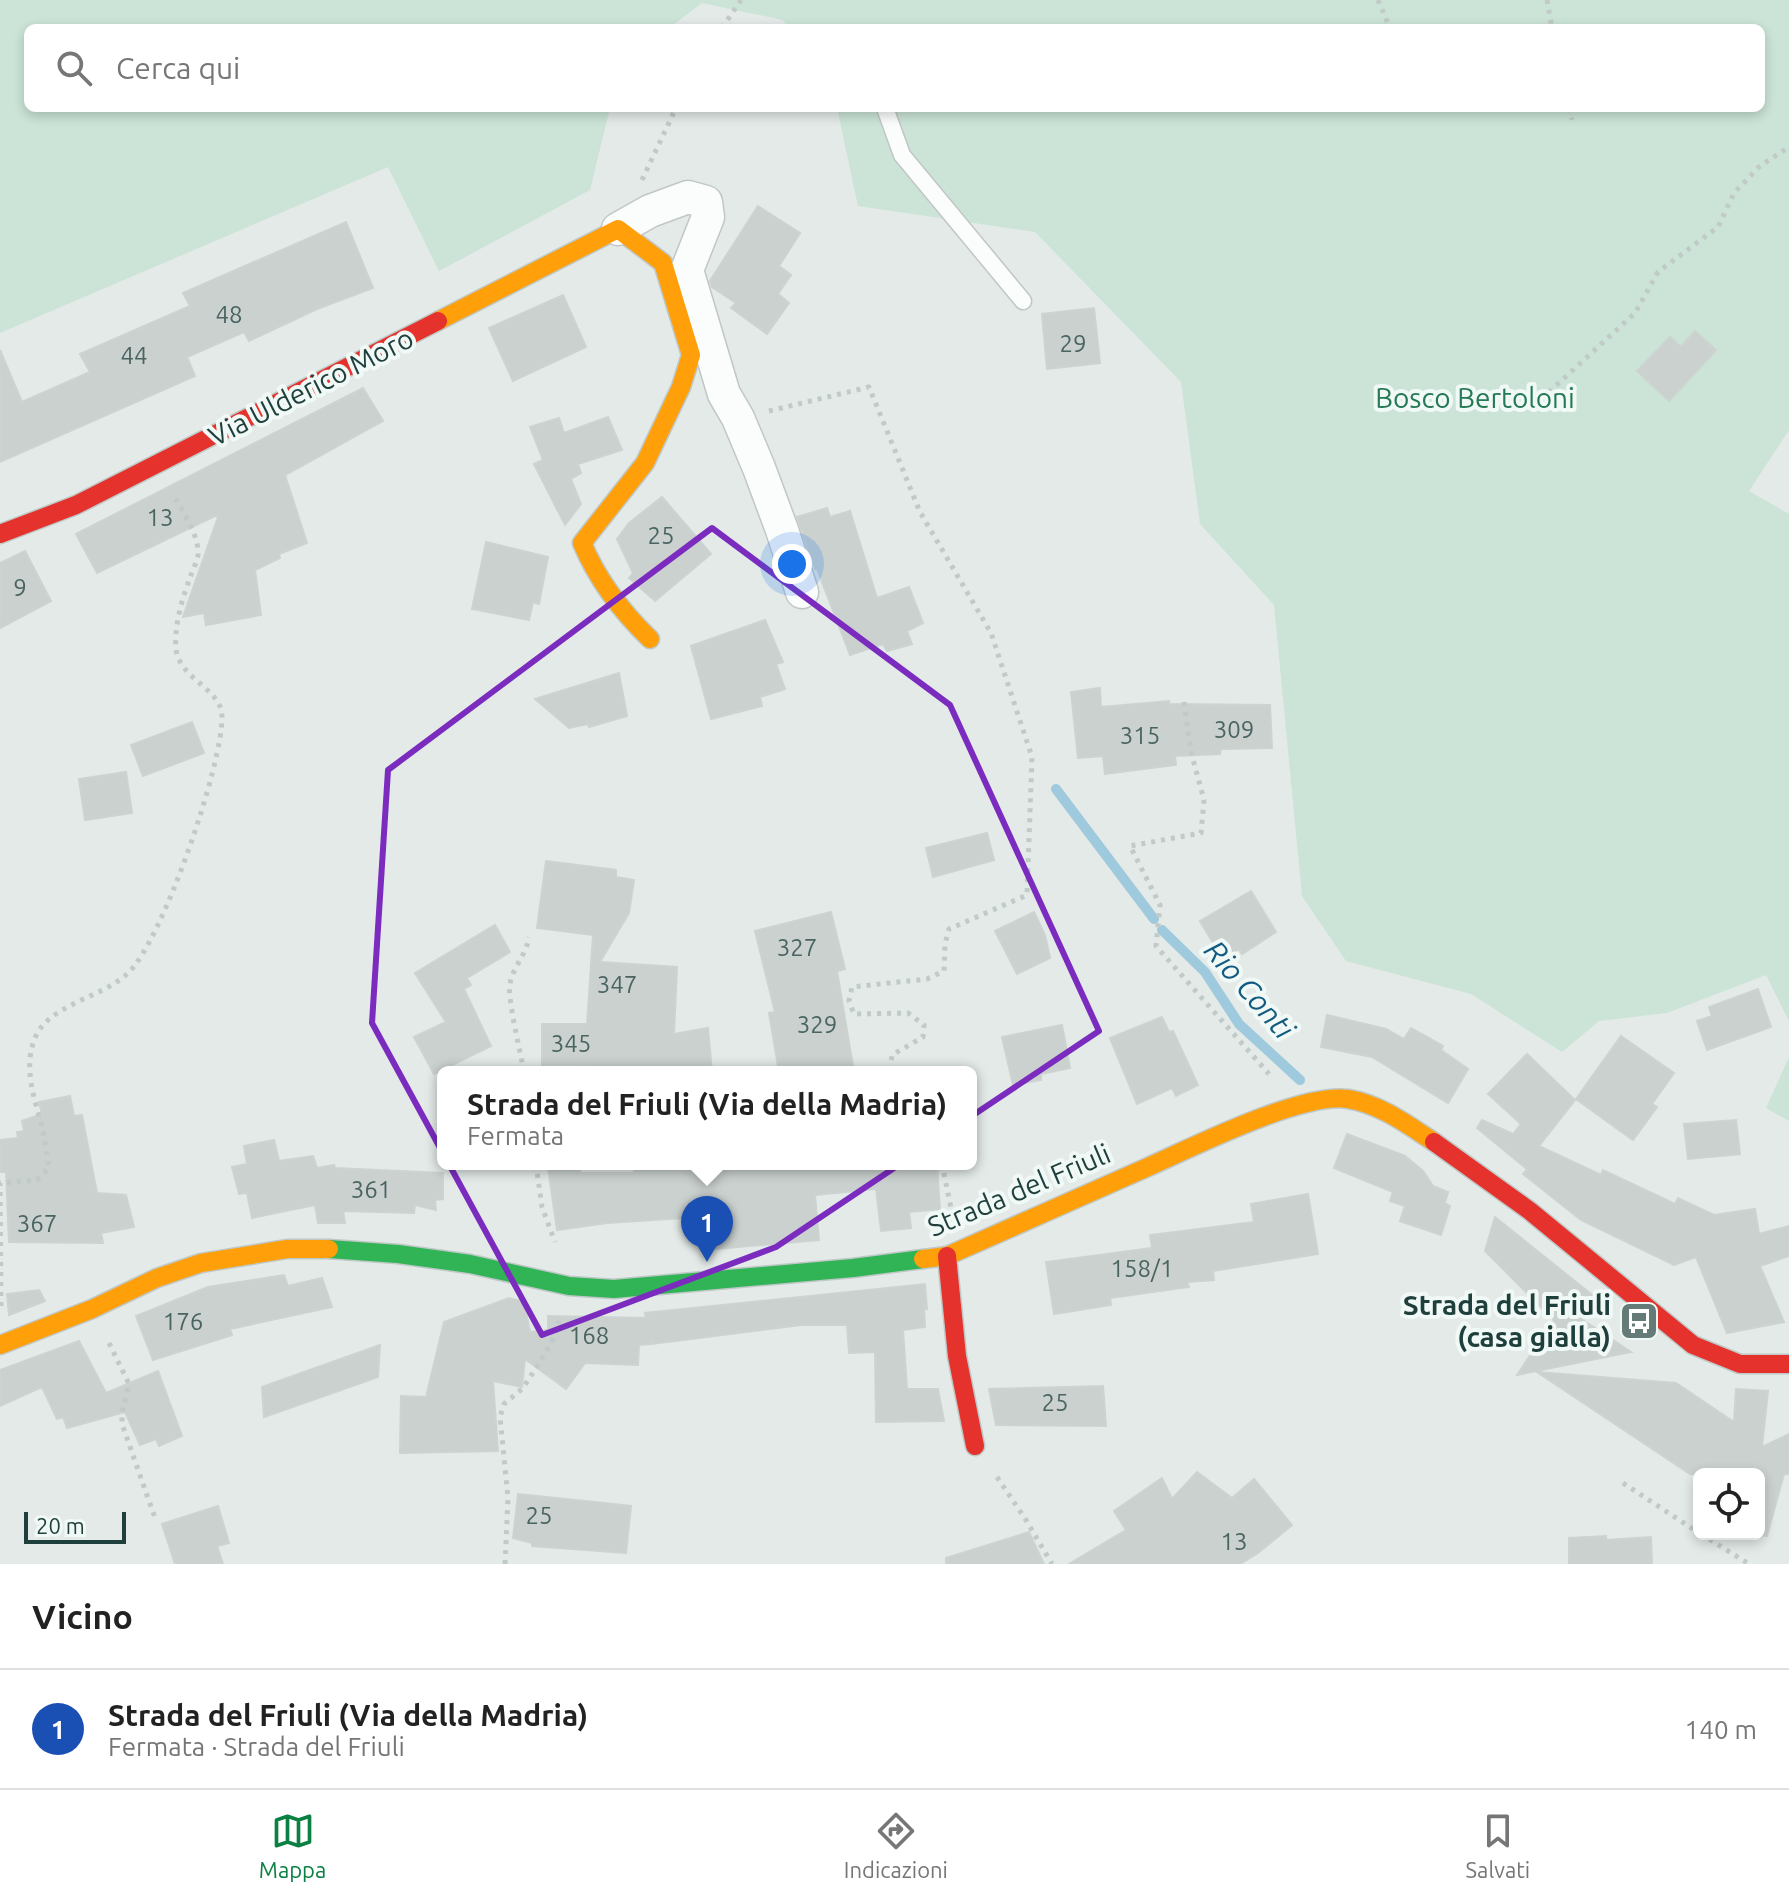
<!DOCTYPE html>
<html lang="it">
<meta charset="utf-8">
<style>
:root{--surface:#fff;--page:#f2f2f2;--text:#222;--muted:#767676;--line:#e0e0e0;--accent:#0b8043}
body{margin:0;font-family:Ubuntu,sans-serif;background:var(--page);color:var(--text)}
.controls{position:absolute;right:24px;bottom:24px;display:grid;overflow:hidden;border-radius:12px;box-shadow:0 4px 12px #0003}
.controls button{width:72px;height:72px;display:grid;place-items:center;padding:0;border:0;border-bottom:2px solid var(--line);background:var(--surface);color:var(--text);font:40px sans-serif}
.scale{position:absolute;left:24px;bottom:20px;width:102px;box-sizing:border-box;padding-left:8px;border:4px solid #1f3f3c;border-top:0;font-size:22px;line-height:28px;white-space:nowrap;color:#1f3f3c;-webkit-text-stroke:6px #f1f9f6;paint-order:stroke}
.you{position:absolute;left:792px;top:564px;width:28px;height:28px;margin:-20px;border:6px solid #fff;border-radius:50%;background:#1a73e8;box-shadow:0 0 0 12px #1a73e833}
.badge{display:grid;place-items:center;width:52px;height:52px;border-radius:50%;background:var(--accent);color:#fff;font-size:26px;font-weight:700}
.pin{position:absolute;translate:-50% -66px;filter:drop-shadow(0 2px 4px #0008)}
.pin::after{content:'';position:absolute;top:42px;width:28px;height:24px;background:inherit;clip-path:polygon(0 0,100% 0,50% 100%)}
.popup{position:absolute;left:437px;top:1066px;width:540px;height:104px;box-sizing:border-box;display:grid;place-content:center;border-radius:12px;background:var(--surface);filter:drop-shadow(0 2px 6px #0005);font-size:26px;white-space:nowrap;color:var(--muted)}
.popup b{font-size:30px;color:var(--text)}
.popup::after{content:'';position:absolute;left:50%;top:100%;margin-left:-16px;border:16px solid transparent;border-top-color:var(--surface)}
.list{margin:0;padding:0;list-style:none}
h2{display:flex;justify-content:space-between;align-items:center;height:104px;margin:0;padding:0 32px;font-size:34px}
h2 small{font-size:26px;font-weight:400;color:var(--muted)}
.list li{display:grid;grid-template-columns:52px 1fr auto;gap:24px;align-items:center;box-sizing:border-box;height:120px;padding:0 32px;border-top:2px solid var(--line)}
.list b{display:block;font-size:30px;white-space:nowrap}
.list p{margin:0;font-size:26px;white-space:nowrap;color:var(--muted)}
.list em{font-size:26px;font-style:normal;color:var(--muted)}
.icon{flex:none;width:44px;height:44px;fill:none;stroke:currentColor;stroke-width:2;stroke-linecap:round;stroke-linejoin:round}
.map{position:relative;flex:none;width:1789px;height:1564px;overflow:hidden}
.search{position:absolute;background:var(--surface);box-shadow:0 4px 12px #0003;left:24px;right:24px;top:24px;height:88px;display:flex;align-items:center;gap:20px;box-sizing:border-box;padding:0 28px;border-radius:12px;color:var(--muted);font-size:30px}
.sheet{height:224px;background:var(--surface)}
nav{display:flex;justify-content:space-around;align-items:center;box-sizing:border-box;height:112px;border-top:2px solid var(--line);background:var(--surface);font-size:22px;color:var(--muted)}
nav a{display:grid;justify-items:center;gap:4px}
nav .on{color:var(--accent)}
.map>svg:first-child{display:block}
.green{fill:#cbe4d7}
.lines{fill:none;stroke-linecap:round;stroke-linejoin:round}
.stream{stroke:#9fc9dd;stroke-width:10}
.building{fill:#cad1cf;stroke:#ccd3d1;stroke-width:2}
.lane-casing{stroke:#c0c7c5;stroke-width:19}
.street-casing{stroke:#c0c7c5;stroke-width:35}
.fast-casing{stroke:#bfc8c6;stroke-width:21}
.slow-casing{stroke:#bfc8c6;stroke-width:21}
.jam-casing{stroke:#bfc8c6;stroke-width:21}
.path{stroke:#c0cac9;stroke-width:5;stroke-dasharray:4 6;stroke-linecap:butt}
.lane{stroke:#fbfcfc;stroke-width:16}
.street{stroke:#fbfcfc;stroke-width:32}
.fast{stroke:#30b455;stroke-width:18}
.slow{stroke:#ff9f0a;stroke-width:18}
.jam{stroke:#e5322d;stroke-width:18}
.marked{fill:none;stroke:#7b2cbf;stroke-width:6;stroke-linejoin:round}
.labels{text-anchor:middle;stroke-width:8;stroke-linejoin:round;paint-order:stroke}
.number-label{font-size:24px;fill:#4a6462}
.street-label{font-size:28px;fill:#1f3f3c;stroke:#f1f9f6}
.park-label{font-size:28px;fill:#257a55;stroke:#f1f9f6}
.poi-label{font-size:28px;font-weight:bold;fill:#1f3f3c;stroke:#f1f9f6;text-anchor:end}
.water-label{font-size:30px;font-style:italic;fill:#135b81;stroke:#f1f9f6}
</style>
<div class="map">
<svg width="1789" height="1564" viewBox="0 0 1789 1564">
<rect width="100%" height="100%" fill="#e3eae8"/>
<path class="green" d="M0,0H1789V430L1749,491L1789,514V1021L1766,975L1667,1013L1599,1021L1562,1052L1471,994L1346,961L1302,896L1274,605L1200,524L1181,382L1035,232L858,206L837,108H1761V28H788L783,20L702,3L669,28H28V108H610L590,190L439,271L388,167L0,333Z
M1789,1057V1121L1766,1108Z"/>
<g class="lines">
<path class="stream" d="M1056,789L1154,919
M1162,930L1205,972L1239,1024L1300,1080"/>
</g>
<path class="building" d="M758,206L800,233L779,266L791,275L778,294L789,303L767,334L731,308L736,303L712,287L710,281Z
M346,222L373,288L317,309L249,341L244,332L187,357L195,376L0,462V350L22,402L90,372L80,354L190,306L183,293Z
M563,295L586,347L513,381L489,328Z
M1094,308L1100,363L1047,369L1042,314Z
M1695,331L1716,350L1669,401L1637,371L1670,337L1681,347Z
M363,388L383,421L285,475L307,543L279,554L280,558L255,570L261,615L206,625L204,613L183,617L219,514L97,573L76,534Z
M608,417L622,450L578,464L581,473L571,479L581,504L565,525L534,464L543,460L530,427L559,418L564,433Z
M662,497L711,554L655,601L629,578L633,573L617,539L629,523Z
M827,508L830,517L850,511L877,598L909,587L923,623L907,631L912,644L887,651L883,644L850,655L817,569H815L797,517Z
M486,542L548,557L539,604L533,602L529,620L472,609Z
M25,551L51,601L0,628V563Z
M765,620L783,662L776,664L785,689L760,697L762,706L711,719L691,646Z
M619,673L627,716L589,727L588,724L569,728L535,699Z
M1100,688L1101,707L1169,701V704L1270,705L1272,748L1221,749L1220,754L1175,756L1176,765L1105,774L1103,756L1078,758L1071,692Z
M192,722L204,753L143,776L131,745Z
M126,772L132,813L85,820L79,779Z
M987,833L994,860L933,877L926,848Z
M546,861L616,870V877L634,880L629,913L600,962L677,967L674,1034L708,1028L712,1072H589V1065L542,1066V1024H587L593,935L537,928Z
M1251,891L1276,932L1242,954L1239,949L1222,958L1200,921Z
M831,912L845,969L837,971L854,1072H779L769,1013L775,1012L755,931Z
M1034,912L1045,935L1050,958L1017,974L995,931Z
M495,925L510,952L467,978L471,985L464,989L491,1046L434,1074L414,1037L446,1022L415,973Z
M1758,989L1771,1027L1707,1050L1697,1021L1712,1016L1709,1007Z
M1327,1015L1386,1029L1404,1039L1411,1028L1443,1046L1441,1050L1468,1069L1448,1103L1372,1057L1321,1047Z
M1162,1017L1169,1032L1173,1031L1198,1085L1176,1096L1172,1088L1137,1104L1110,1038Z
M1062,1025L1070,1068L1041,1074V1080L1013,1085L1002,1037Z
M1621,1036L1674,1073L1652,1104L1657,1107L1633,1140L1576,1099Z
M1527,1054L1575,1100L1539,1146L1601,1175L1603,1170L1675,1204L1678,1198L1714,1215L1755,1209L1759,1234L1789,1226V1256L1760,1266L1784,1322L1727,1333L1696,1257L1674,1265L1581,1220L1523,1174L1527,1169L1477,1128L1482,1120L1513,1134L1521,1124L1488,1094Z
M70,1096L74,1116L82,1115L97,1193L126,1195L134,1227L101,1233L103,1243L9,1242L6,1172H0V1140L18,1138L17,1132L24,1131L22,1121L42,1114L39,1102Z
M1736,1120L1740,1154L1688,1159L1684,1124Z
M1347,1134L1405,1156L1423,1171L1433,1186L1448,1192L1445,1203L1450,1206L1441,1235L1400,1221L1405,1206L1390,1201L1393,1192L1334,1168Z
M274,1140L279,1161L313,1156L317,1168L334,1165L335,1168L443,1173V1199L435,1200L436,1210L415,1205L414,1213L343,1211L345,1223H318L315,1205L252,1218L247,1193L239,1194L232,1167L247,1164L244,1146Z
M682,1164H785V1168L822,1164H937L940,1209L909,1212L911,1228L881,1231L876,1189L815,1195L819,1240L704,1250L699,1217L607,1223L557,1230L548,1167L580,1168V1173H634V1165L682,1167Z
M1308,1194L1318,1254L1213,1271L1214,1280L1187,1282L1189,1287L1110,1298L1111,1305L1054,1314L1046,1262L1152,1248L1150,1235L1254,1222L1251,1204Z
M1495,1217L1596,1298L1580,1318L1631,1352L1517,1375L1554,1320L1485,1251Z
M284,1275L288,1286L322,1278L332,1307L230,1329L232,1335L153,1360L136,1316L208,1287Z
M925,1284L927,1309H924L925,1327L903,1330L907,1389H938L944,1421L876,1422L875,1352L849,1353L847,1325H801L652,1344L651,1337L650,1344L639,1345L638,1365L585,1363L566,1389L525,1359L522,1387L493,1381L498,1451L400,1453L401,1396L426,1397L444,1322L509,1298L524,1302L530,1332L548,1330V1316L646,1318L645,1313Z
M39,1290L45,1301L9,1315L7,1294Z
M79,1341L106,1393L158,1371L182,1436L159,1446L156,1439L140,1445L125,1412L67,1428L63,1417L57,1419L42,1387L0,1406V1370Z
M380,1345L378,1377L264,1417L262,1387Z
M1537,1372L1676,1383L1734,1422L1736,1389L1768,1391L1762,1447L1789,1434V1474H1784L1767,1536L1759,1535V1474H1690Z
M1103,1386L1106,1426L996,1425L989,1389Z
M1197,1472L1232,1498L1254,1479L1292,1525L1258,1553L1240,1564H1069L1126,1530L1114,1511L1162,1478L1172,1499Z
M518,1494L631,1506L626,1553L532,1546V1543L513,1538Z
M218,1506L229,1543L217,1546L223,1564H175L162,1524Z
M1029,1532L1044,1564H946V1558Z
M1606,1536V1540L1651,1537L1652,1564H1569V1538Z"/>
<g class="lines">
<g class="lane-casing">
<path id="lane" d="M885,108L902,155L1023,301"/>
</g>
<g class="street-casing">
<path id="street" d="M618,229L650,211L688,197L706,202L708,217L687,270L724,394L738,418L759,468L782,530L802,592"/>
</g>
<g class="fast-casing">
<path id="fast" d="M329,1249L398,1254L470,1264L569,1286L614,1289L853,1268L923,1259"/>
</g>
<g class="slow-casing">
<path id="slow" d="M438,321L618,229L663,263L691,355L681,387L645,463L582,543C598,581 621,611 650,639
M923,1259L947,1256C1014,1226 1081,1197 1148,1167C1193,1147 1302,1092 1348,1099C1380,1104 1408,1125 1434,1142
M0,1345L92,1309L157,1278L201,1263L287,1249H329"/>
</g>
<g class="jam-casing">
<path id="jam" d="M0,534L76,505L438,321
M1434,1142L1530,1211L1693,1345L1740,1364H1789
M947,1256L957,1356L975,1446"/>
</g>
<path class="path" d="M1378,0L1390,28
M1547,0L1552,28
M722,28L741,0
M1569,108L1572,120
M642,180L676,108
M1549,392L1635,313L1658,272L1718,227L1734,193L1760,166L1789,147
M769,411L869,387L920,512L991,633L1032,757L1027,895L949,929L945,944L944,971L927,979L852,987L849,1001L854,1014L908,1013L924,1025L923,1037L892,1055L890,1072
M1184,702L1191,752L1204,800L1201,833L1130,846L1160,905L1156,946L1269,1074
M524,1072C521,1054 507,998 510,984C513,966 526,956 529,937
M536,1164L542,1207L555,1242
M928,1164L943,1169L952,1213
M1,1306L0,1183L37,1180L49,1168C47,1154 45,1140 42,1126C34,1098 23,1067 35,1038C48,1005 101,998 127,974C162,943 223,764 222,716C221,688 180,680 176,649C174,626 182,599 190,578C192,571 197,562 198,555C199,536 185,516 176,499
M109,1343L129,1384L122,1412V1424L155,1518
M997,1477L1026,1520L1052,1564
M1623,1483L1699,1533
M1701,1534L1749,1564
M505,1564L508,1498L500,1417L504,1404L523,1388L538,1365L555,1336L559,1321"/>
<use href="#lane" class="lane"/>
<use href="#street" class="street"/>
<use href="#fast" class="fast"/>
<use href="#slow" class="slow"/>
<use href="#jam" class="jam"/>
</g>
<path class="marked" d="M712,528L950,705L1099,1031L776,1247L542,1335L372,1023L388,770Z"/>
<defs>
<g id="bus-square" transform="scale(2)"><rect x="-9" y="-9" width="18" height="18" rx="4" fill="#647b78" stroke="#f1f9f6"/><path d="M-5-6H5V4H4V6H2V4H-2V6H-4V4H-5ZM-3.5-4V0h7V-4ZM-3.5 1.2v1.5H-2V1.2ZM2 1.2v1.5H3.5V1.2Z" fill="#fff"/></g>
</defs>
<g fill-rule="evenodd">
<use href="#bus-square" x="1639" y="1321"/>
</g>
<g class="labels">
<g class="number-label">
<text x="229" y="323">48</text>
<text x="1073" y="352">29</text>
<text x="134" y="364">44</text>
<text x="160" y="526">13</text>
<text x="661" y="544">25</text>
<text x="20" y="596">9</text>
<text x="1234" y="738">309</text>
<text x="1140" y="744">315</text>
<text x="797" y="956">327</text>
<text x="617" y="993">347</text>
<text x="817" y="1033">329</text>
<text x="571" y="1052">345</text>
<text x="371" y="1198">361</text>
<text x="37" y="1232">367</text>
<text x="1142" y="1277">158/1</text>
<text x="183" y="1330">176</text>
<text x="589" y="1344">168</text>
<text x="1055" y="1411">25</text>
<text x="539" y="1524">25</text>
<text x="1234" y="1550">13</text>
</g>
<g class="street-label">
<text transform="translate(311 387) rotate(-27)" y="10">Via Ulderico Moro</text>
<text transform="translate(1019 1190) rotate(-23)" y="10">Strada del Friuli</text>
</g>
<g class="park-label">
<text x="1475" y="408">Bosco Bertoloni</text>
</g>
<g class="poi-label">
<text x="1611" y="1315">Strada del Friuli<tspan x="1611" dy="32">(casa gialla)</tspan></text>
</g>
<g class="water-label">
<text transform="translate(1249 990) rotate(49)" y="10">Rio Conti</text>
</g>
</g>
</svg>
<div class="controls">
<button><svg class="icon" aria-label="locate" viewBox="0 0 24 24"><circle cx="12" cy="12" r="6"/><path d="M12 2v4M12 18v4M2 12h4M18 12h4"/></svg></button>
</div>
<div class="scale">20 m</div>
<div class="you"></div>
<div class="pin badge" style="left:707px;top:1262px;background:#1a4fb4">1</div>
<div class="popup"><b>Strada del Friuli (Via della Madria)</b>Fermata</div>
<div class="search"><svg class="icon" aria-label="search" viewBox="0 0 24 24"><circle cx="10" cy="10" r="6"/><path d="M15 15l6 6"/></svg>Cerca qui</div>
</div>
<section class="sheet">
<h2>Vicino<small></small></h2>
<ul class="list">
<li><span class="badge" style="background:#1a4fb4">1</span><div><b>Strada del Friuli (Via della Madria)</b><p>Fermata · Strada del Friuli</p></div><em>140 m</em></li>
</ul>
</section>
<nav>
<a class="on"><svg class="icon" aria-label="map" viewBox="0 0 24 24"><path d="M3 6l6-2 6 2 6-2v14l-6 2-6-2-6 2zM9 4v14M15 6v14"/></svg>Mappa</a>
<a><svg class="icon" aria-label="directions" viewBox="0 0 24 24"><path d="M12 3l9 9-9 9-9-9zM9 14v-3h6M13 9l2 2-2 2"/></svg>Indicazioni</a>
<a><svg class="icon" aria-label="saved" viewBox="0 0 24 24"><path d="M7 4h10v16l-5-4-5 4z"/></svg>Salvati</a>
</nav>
